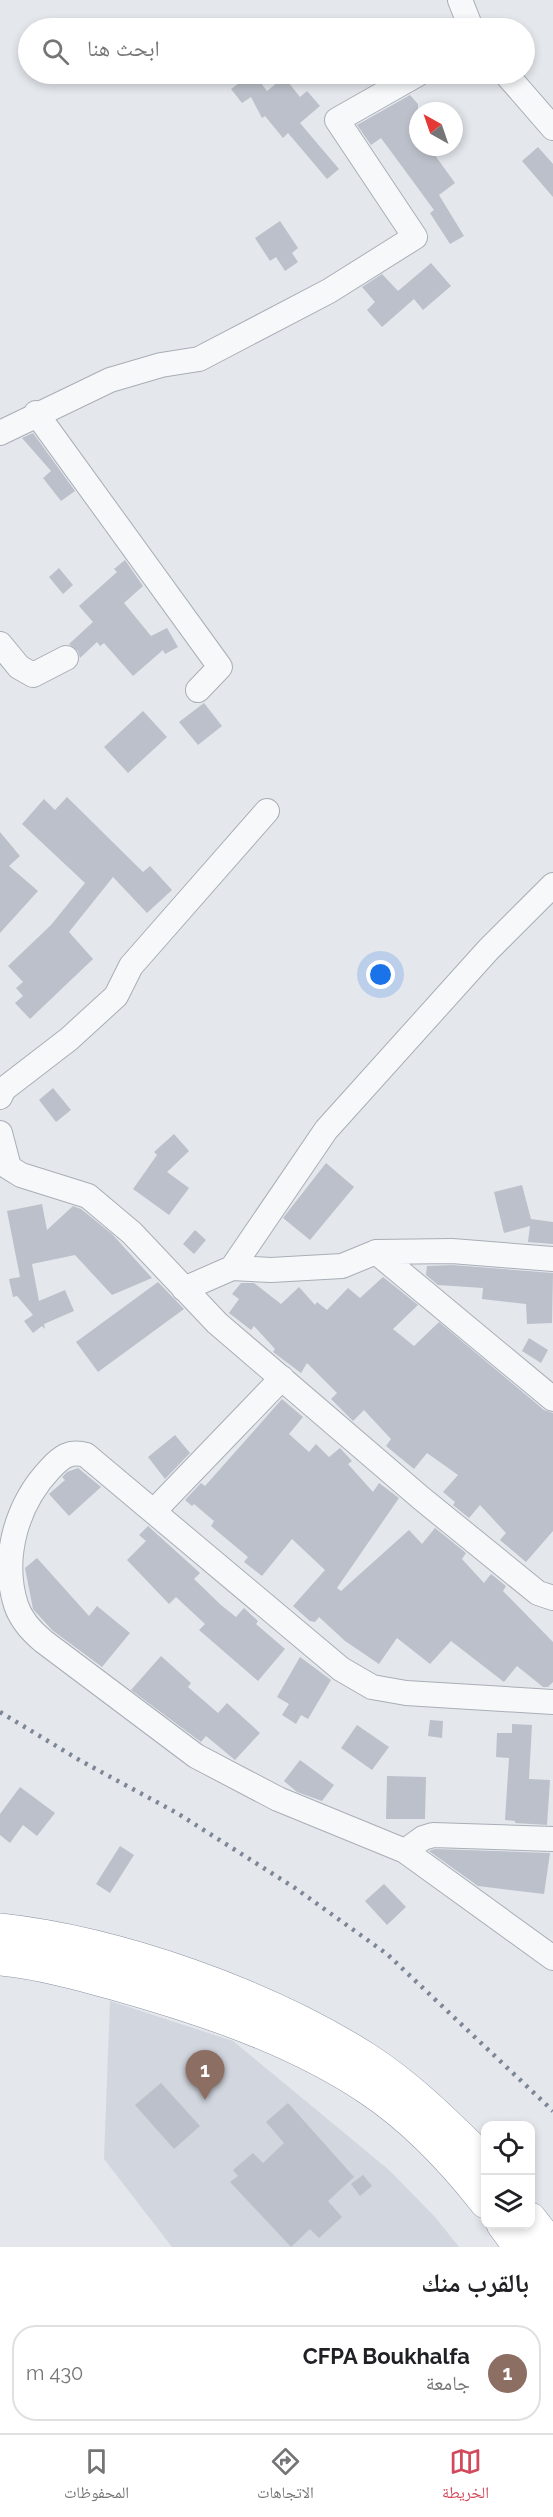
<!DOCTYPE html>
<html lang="ar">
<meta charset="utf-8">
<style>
:root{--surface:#fff;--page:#f6f6f6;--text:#202124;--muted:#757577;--line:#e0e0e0;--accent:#d1495b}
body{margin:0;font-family:Raleway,"Noto Naskh Arabic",sans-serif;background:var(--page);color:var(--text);direction:rtl}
.controls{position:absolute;right:18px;bottom:18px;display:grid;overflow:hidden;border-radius:12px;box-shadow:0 3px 9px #0003}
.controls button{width:54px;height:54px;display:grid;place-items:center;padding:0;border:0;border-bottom:2px solid var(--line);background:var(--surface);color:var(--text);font:30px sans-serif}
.compass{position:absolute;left:409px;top:102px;width:54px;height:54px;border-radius:50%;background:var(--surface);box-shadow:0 3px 9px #0003;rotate:320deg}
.you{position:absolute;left:381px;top:975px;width:21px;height:21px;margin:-15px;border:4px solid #fff;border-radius:50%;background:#1a73e8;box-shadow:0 0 0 9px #1a73e833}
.badge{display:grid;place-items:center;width:39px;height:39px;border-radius:50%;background:var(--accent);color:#fff;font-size:20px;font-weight:700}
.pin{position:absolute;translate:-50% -50px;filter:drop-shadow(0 2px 3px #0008)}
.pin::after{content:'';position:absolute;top:32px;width:21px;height:18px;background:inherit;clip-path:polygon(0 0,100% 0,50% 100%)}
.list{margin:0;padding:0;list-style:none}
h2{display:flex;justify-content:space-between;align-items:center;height:78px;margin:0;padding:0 24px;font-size:26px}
h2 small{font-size:20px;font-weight:400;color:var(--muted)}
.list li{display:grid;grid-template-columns:39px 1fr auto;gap:18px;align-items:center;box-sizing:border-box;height:96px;margin:0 12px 12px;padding:0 12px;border:2px solid var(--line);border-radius:24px}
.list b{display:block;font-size:22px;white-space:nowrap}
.list p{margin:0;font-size:20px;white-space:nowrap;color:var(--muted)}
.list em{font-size:20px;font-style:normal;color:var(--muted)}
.icon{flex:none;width:33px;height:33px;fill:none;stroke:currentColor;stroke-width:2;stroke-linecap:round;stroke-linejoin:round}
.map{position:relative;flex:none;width:553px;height:2247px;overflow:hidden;direction:ltr}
.search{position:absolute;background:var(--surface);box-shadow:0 3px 9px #0003;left:18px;right:18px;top:18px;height:66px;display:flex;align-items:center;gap:15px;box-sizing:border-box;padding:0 21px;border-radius:33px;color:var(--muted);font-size:22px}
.sheet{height:186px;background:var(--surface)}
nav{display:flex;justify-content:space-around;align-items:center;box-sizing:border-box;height:84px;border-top:2px solid var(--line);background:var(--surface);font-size:16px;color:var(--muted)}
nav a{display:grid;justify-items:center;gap:3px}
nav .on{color:var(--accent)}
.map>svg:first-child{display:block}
.built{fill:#d2d6de}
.building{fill:#bbc0ca}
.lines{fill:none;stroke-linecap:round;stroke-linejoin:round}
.minor-casing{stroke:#a9aeb7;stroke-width:26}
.highway-casing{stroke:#8b94a3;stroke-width:34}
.minor{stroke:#f7f8fa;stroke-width:24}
.highway{stroke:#fff;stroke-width:33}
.rail{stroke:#7d8696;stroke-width:4.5;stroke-dasharray:3 6;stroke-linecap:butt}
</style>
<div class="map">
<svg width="553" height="2247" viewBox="0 0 553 2247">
<rect width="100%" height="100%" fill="#e4e7ec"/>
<path class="built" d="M110,2001L233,2041L389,2170L435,2217L459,2247H172L104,2159Z"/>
<path class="building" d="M251,74H254L267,91L284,77L300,97L307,91L320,106L300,123L339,169L327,179L288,133L283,138L265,116L262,118L251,97L242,103L231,89Z
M410,95L418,104V120L412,124L418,132V147H429L455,183L439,195L464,236L450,244L430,213L434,210L381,138L371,145L357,125Z
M538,147L553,164V197L522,161Z
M280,221L298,248L292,253L298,262L285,271L276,257L270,261L255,238Z
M431,263L451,286L423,310L414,299L382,327L367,310L375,302L362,287L382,274L398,291Z
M33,433L75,491L61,501L43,478L51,471L22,438Z
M125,560L143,586L124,603L151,636L167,628L178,647L165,654L163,650L133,676L104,643L100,646L97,642L80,658L78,651L69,644L93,622L79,606L117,572L114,569Z
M59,568L73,585L63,594L49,577Z
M204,703L222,726L198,745L179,722Z
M143,711L167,737L128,773L104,747Z
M67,797L143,872L150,866L172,890L147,913L113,877L69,932L93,959L30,1019L15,1003L23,996L16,988L23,982L8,966L51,925L85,883L22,824L44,799L55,810Z
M0,832L20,856L9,866L38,891L0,933Z
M53,1088L71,1110L56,1122L39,1100Z
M174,1134L189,1151L167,1172L189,1188L169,1215L133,1189L157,1155L154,1152Z
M326,1163L354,1187L310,1240L283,1218Z
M522,1185L531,1219L553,1222V1244L528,1242L530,1226L504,1233L494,1192Z
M42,1204L47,1230L73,1206L81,1209L112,1234L152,1278L112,1295L75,1255L32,1264L39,1301L65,1290L74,1311L44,1324L45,1329L42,1326L33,1333L24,1321L33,1315L17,1296L13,1297L9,1279L20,1277L7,1211Z
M195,1230L206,1240L194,1254L183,1244Z
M452,1265L553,1273L552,1323L527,1324L526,1304L482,1299L483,1288L438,1285L426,1275L427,1266Z
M383,1277L418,1305L393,1329L414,1346L439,1322L544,1410L553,1413V1531L526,1562L500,1540L506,1533L480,1505L469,1518L453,1505L455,1502L443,1492L458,1475L427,1453L414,1469L386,1446L391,1439L364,1410L353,1421L331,1399L337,1393L307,1363L301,1373L273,1352L275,1349L254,1326L251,1330L229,1313L239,1299L232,1294L241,1283H254L281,1304L299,1287L315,1305L317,1302L327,1310L348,1288L360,1298Z
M158,1282L184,1309L98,1372L76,1342Z
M529,1338L548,1350L541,1363L522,1351Z
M282,1399L303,1417L289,1434L309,1452L316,1444L329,1457L340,1448L352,1461L348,1464L373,1492L379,1483L399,1498L337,1588L341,1591L409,1530L422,1544L435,1528L466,1553L462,1559L484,1583L491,1574L506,1586L503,1591L553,1642V1682L548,1687H543L517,1666L504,1682L451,1641L430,1664L397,1638L379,1664L345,1641L319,1617L315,1622L310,1621L293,1606L325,1570L292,1539L262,1576L244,1562L248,1557L211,1526L214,1521L194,1504L192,1506L185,1500L201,1483L205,1486Z
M175,1435L190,1453L165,1479L148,1457Z
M78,1468L101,1487L69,1516L49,1494L65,1480L62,1477L67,1472Z
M148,1526L200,1573L194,1579L221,1605L236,1617L244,1608L258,1621L256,1624L285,1649L258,1681L199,1630L205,1624L176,1597L169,1604L127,1560L146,1541L139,1535Z
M37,1558L89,1616L97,1606L130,1633L102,1667L52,1630L33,1609L25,1568Z
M161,1656L191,1683L188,1687L218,1713L227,1703L260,1733L235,1760L206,1736L201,1742L131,1690Z
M300,1657L331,1680L308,1719L301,1715L296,1724L282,1715L289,1704L277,1697Z
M430,1720L443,1721L442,1738L428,1736Z
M512,1724L532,1725L529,1779L550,1780L547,1825L515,1823V1821L505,1820L509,1758L496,1757L497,1733H512Z
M357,1725L389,1747L372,1770L341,1748Z
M300,1760L334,1785L322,1801L297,1792L284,1781Z
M387,1776L426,1777L425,1819H386Z
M20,1787L55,1813L37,1836L23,1825L10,1843L0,1835V1814Z
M120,1846L134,1855L110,1893L96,1884Z
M435,1849L550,1853L544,1894L478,1886L429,1851Z
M384,1884L406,1907L387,1925L365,1901Z
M161,2083L200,2126L174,2149L135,2105Z
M288,2103L354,2177L328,2201L342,2217L319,2238L310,2229L291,2247L230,2182L238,2176L233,2170L253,2153L263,2163L284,2143L266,2122Z
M363,2175L372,2186L360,2196L351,2184Z"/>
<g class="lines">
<g class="minor-casing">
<path id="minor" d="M460,0L471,28
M506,74L553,128
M36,413L220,667L198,690
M0,433L110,380L161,365L199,359L329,291L415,237L337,120L418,74
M0,644L19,667L33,675L66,658
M0,1097L4,1089L69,1039L116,996L131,966L267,811
M0,1133L9,1167
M0,1162L21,1175L88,1196L132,1233L217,1323L421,1498L538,1593L553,1598
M376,1252L553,1399
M232,1268L326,1130L488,950L553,885
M184,1289L232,1268L271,1270L342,1266L376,1252L452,1251L553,1259
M154,1511L282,1378
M553,1702L406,1693L372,1687L341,1669L86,1455C70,1450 61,1457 50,1469C17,1504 1,1557 16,1605C21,1620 31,1631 43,1641L196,1756L278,1799L405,1851L553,1958
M405,1851L423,1838L433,1835L553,1839"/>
</g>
<g class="highway-casing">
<path id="highway" d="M0,1930C118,1943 266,1995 366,2059C411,2088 448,2126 486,2163
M0,1959C41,1963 80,1974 120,1985C205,2009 294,2039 368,2088C412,2117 453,2160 486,2202
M530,2219L552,2247
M503,2224L520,2247"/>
</g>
<use href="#minor" class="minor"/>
<use href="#highway" class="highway"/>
<path class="rail" d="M0,1712L81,1761L177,1813L295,1888L387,1954L553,2111"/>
</g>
</svg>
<div class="controls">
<button><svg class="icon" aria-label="locate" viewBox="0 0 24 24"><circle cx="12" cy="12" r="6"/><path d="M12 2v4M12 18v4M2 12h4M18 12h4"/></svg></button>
<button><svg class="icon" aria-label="layers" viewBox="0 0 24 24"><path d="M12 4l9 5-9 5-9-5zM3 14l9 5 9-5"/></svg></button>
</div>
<svg class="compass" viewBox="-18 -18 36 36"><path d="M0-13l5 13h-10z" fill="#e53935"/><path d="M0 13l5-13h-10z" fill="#757577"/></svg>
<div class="you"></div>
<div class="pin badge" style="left:205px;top:2100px;background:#8d6e63">1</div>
<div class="search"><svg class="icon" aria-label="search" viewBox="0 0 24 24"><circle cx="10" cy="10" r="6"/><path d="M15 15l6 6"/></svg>ابحث هنا</div>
</div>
<section class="sheet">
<h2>بالقرب منك<small></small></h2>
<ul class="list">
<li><span class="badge" style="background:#8d6e63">1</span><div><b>CFPA Boukhalfa</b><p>جامعة</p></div><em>430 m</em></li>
</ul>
</section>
<nav>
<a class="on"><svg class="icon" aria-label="map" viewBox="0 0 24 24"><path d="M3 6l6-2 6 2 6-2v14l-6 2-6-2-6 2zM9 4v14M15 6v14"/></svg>الخريطة</a>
<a><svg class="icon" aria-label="directions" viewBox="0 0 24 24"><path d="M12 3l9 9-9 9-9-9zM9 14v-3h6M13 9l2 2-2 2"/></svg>الاتجاهات</a>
<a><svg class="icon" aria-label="saved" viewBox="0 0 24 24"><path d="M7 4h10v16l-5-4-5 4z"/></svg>المحفوظات</a>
</nav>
